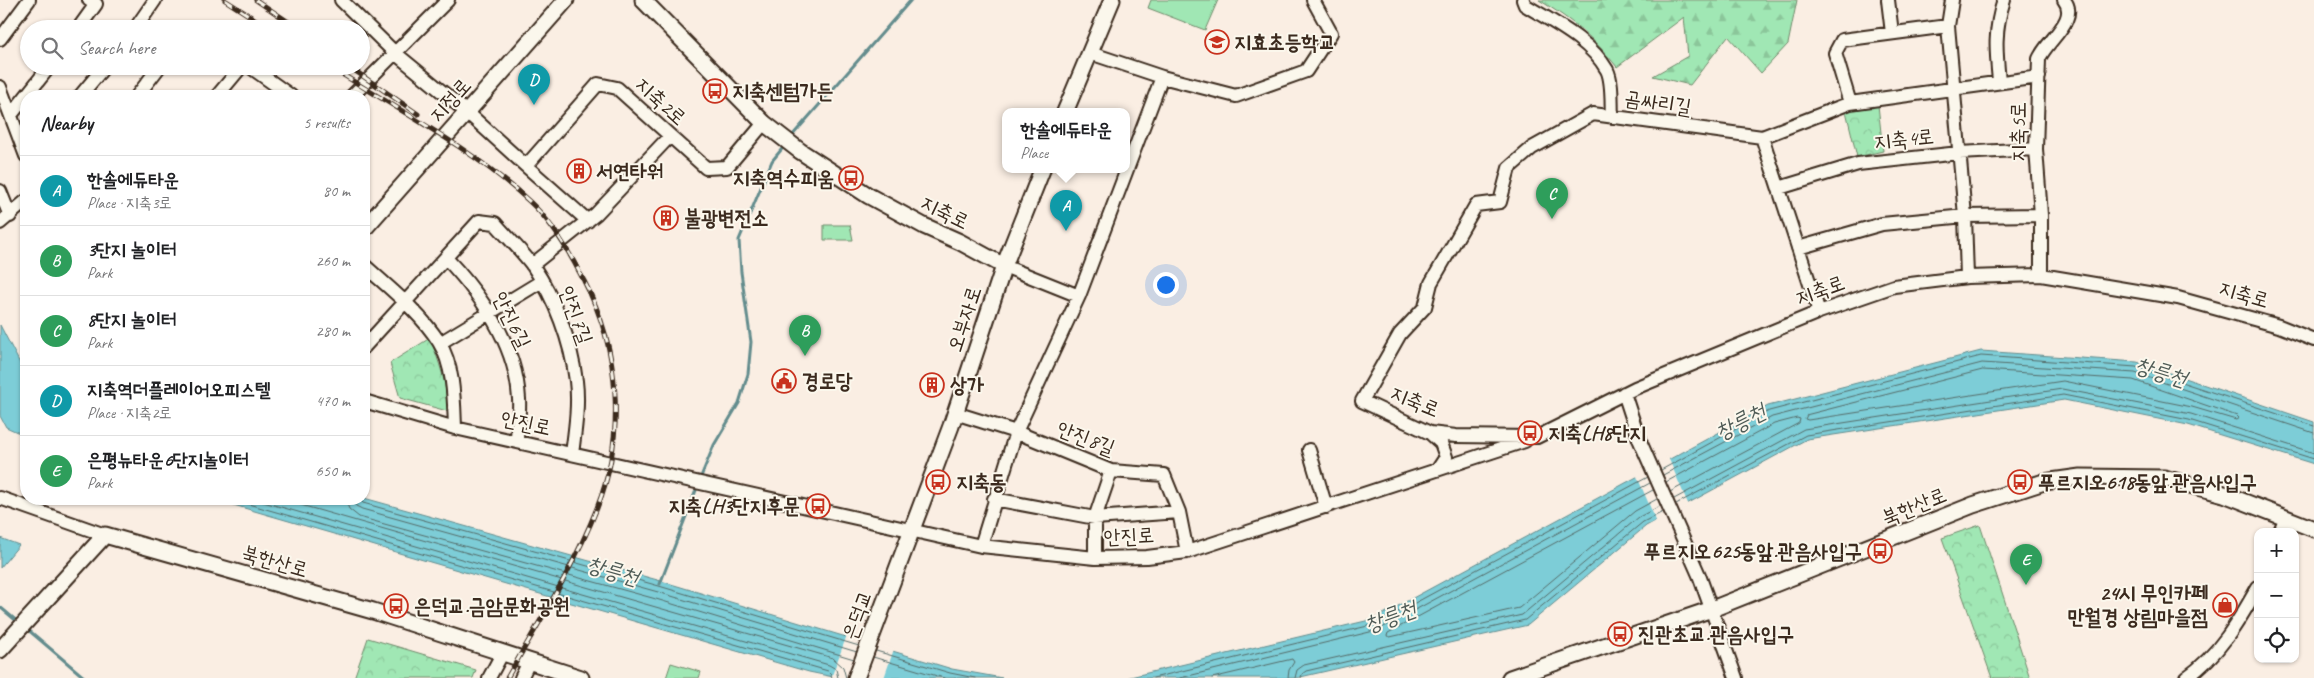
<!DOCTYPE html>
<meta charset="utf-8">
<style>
:root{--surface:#fff;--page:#f2f2f2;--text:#202124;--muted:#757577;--line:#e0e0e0;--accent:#0b8043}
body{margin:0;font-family:Caveat,"Poor Story",sans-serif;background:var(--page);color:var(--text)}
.controls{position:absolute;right:15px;bottom:15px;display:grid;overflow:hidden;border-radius:10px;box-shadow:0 1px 4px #0004}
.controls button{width:45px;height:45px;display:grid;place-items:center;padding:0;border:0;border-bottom:1px solid var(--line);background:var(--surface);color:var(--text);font:25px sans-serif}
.you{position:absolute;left:1165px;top:284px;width:18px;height:18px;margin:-12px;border:4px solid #fff;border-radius:50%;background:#1a73e8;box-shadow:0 0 0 8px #1a73e833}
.badge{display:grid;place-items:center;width:32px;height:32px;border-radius:50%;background:var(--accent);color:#fff;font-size:16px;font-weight:700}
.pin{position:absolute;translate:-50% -41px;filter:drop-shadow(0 1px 2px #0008)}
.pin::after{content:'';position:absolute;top:26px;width:18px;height:15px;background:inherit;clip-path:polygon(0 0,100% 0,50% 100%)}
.popup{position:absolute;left:1002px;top:108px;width:128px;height:65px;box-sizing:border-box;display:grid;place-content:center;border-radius:10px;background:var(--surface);filter:drop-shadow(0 1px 4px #0005);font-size:16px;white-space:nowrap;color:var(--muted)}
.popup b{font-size:19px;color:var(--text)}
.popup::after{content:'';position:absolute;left:50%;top:100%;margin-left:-10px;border:10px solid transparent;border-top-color:var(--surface)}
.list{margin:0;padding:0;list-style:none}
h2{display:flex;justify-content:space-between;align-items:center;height:65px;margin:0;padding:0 20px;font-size:21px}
h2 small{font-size:16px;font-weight:400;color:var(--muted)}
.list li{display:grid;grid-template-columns:32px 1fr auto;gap:15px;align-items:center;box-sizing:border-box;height:70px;padding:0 20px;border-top:1px solid var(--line)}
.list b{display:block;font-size:19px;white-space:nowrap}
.list p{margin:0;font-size:16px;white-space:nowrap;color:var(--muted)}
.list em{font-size:16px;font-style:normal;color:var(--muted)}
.icon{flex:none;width:28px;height:28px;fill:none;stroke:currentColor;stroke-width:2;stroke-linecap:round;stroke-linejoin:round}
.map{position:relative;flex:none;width:2314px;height:678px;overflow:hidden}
.search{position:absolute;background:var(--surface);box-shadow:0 1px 4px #0004;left:20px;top:20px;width:350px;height:55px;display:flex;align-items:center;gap:12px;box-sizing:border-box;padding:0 18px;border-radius:28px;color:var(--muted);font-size:19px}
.panel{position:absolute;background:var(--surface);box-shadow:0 1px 4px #0004;left:20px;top:90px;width:350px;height:415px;border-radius:20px}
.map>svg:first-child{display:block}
.forest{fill:url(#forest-firs);stroke:#6e8869}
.park{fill:url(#park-crowns);stroke:#6e8869}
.pitch{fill:#a0e7b4;stroke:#6e8869}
.water{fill:#7dcdd7;stroke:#638c8d}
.pier{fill:#faeee3}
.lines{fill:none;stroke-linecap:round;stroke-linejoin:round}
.shore{stroke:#556b68;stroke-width:1}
.stream{stroke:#638c8d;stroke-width:3}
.minor-casing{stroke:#3b2a1e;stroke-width:16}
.major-casing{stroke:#3b2a1e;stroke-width:19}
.minor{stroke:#fbf7ec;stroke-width:12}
.major{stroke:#fbf7ec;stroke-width:15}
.rail-casing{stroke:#3b2a1e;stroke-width:5}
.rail{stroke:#fbf7ec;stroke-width:3;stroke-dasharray:9;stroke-linecap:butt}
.labels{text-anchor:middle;stroke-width:4;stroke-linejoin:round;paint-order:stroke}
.poi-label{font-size:21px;font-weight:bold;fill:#3b2a1e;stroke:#fbf7ec;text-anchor:start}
.street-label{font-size:21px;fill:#3b2a1e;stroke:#fbf7ec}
.water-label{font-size:22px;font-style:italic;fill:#4f5b56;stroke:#fbf7ec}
</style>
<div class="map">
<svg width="2314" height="678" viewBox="0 0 2314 678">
<defs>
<pattern id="forest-firs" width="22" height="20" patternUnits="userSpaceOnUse" patternTransform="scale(1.25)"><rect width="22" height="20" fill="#a0e7b4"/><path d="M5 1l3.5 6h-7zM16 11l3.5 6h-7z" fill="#8bc69a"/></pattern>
<pattern id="park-crowns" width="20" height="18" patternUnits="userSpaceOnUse" patternTransform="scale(1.25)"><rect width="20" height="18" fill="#a0e7b4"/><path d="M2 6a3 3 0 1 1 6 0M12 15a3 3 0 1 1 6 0" fill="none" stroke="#8bc69a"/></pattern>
</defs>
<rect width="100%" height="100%" fill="#faeee3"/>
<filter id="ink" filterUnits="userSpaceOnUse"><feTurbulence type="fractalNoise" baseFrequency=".02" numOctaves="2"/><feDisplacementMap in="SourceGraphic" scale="10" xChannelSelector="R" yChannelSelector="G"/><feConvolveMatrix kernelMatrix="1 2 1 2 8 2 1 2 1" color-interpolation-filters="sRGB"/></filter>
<g filter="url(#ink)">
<path class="forest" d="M1539,0H1797L1788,44L1761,73L1728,36L1690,85L1653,76L1688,56L1684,17L1617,67C1592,36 1573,21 1539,0Z"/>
<path class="park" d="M1878,105L1883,151L1857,157L1846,111Z
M430,338C439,362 448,385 447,411L400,398L390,363Z
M1980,525L2030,678H1992L1942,538Z
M368,638L476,670L473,678H354Z"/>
<path class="pitch" d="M1151,0H1218L1205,30L1148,8Z
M824,225H850L853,240H824Z
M671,663L701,672L699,678H666Z"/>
<path class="water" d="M0,325L26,375V436L6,427L0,416Z
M1981,351L2137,362L2314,422V464L2188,425L2064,400L1807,439L1646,526L1528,625L1296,678H1126L1374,619L1768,406Z
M364,498L661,581L952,669L1002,678H838L809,672L213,499Z
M0,538L19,545L0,568Z"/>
<path class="pier" d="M1668,457L1689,506L1657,523L1636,474Z
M847,635L894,649L884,678H831Z"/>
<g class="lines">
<path class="shore" d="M1983,370L2133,380L2237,416L2239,418L2236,420L2192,407L2063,381L1808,420L1805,419L1807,415Z
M1661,470L1769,411L1981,356L2136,367L2314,426
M1663,475L1772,417L1982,363L2135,373L2314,433
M1666,482L1774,424L1797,418L1800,419L1799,423L1670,492
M1653,490L1388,633L1387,636L1390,637L1519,608L1635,511L1657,499
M231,499L828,671L831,674L832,678
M253,499L829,665L836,669L838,678
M280,499L833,658L843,667L846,678
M345,499L349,509L359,517L656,599L854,659
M353,499L356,506L362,509L658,592L857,652
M359,499L363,503L659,586L859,646
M1674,499L1804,429L2062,389L2191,414L2314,453
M1676,504L1806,435L2063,395L2189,420L2314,459
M876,651L950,673L975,678
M873,657L944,678
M1153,678L1376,624L1648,477
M1180,678L1378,630L1650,483
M1212,678L1292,659L1294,662L1289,670L1288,678
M1295,678L1297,670L1304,665L1522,615L1639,517L1660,506
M1301,678L1302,674L1306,671L1525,620L1643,522L1663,512"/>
<path class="stream" d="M791,137L911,0
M700,479L714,445L739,403L748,374L751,342L741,272L739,240L772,161L786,144
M660,584L698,485
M0,607L19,623
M26,628L85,678"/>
<g class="minor-casing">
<path id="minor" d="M341,0L395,53L448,0
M1523,0L1525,5C1554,23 1590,40 1607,70C1613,82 1611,103 1612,117
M1888,0L1892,33
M1952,0L1948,26L1965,216L1967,277
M78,29L96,4L89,0
M135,29L155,0
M0,39L29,0
M1090,53L1162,77L1236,96L1306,71L1331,33L1313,0
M249,66L291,96
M1999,81C1996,51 1994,30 2004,0
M0,87L26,156
M80,96L105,66
M137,96L160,66
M217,96L242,66
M352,96L395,53L468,113L526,166L598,84L617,88L706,168L727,167L764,123
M1850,103L1835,53L1842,40L1948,26
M11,115L50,66
M1762,137L1593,114L1532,148L1509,168L1500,202L1476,205L1431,283L1425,307L1400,334L1362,401L1430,433L1456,436L1537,437L1635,388L1819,312L1894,286L1967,277L2041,275L2178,298L2279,326L2314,340
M526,166L588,221
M1779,188L1858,164L1959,153L2036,149
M0,191L10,216
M0,223L26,201
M1798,248L1882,224L1965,216L2041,215
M446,258C482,296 516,344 519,399C520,413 517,427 517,441
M364,265C390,289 420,312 439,342C454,366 454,400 455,428
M532,265L596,214L670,136
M1004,266L1079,296
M2041,275V215L2036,149L2039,59C2046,41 2080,19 2064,0
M1819,312L1762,137L1850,103L2039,77
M440,343L542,281
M364,347L479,221L495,223C507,237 522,251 533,266C555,299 571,341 576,381C579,405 575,430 572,454
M1624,393L1639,439L1699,575L1736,678
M364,401L455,428L981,546L1095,558L1147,557L1187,552L1525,441
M955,413L1016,432L1111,471L1164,475L1179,512L1187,552
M1430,433L1441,443L1446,457L1438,469
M1309,450L1326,507
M0,498L105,535
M994,499L1095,518L1179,512
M2280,532L2286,518
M981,546L1016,432L1079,296L1162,77
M1095,558V518L1111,471
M489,678L503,652
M521,678L529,662
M2186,678C2219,655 2239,621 2258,587"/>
</g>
<g class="major-casing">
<path id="major" d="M643,0L764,123L800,151L869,196L924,226L960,242L1004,266
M1065,112L1112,0
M364,229L566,0
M0,650L105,535L373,611L581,678
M856,678L951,426L1004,266L1042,170
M1510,678L1712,609L1973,505L2044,482L2080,477L2164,478L2224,494L2314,529"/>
</g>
<use href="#minor" class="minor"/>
<use href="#major" class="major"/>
<g class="rail-casing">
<path id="rail" d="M225,0L270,29
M256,0L299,29
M329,66C395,108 472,148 530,202C553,223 570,253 584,281C620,349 626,435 597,508C574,567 539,622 507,678
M348,66L418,114"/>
</g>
<use href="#rail" class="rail"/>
</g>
</g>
<defs>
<g id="school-ring" transform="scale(1.25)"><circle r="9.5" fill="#fbf7ec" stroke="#c8321e" stroke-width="1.5"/><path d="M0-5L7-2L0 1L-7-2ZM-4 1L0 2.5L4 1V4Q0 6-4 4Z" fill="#c8321e"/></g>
<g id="bus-ring" transform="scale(1.25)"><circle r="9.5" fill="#fbf7ec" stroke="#c8321e" stroke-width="1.5"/><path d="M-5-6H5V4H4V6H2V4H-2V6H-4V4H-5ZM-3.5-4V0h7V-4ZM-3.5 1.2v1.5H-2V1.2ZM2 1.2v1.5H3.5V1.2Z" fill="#c8321e"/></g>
<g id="building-ring" transform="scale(1.25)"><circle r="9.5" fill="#fbf7ec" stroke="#c8321e" stroke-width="1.5"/><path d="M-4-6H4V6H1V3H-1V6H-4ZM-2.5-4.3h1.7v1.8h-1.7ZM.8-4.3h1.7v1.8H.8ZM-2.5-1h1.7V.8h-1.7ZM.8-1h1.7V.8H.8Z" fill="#c8321e"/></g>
<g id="civic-ring" transform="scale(1.25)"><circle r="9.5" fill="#fbf7ec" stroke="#c8321e" stroke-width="1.5"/><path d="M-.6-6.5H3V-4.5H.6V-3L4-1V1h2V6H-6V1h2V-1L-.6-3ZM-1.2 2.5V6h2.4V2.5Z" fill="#c8321e"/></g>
<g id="shop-ring" transform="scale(1.25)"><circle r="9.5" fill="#fbf7ec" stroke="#c8321e" stroke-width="1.5"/><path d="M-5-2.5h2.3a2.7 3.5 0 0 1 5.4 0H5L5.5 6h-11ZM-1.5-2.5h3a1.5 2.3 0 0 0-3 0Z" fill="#c8321e"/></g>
</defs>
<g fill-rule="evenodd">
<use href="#school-ring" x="1217" y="42"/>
<use href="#bus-ring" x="715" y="91"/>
<use href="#building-ring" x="579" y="171"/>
<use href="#bus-ring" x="851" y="178"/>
<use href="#building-ring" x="666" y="218"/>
<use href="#civic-ring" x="784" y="381"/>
<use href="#building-ring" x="932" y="385"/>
<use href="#bus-ring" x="1530" y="433"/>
<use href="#bus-ring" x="938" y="482"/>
<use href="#bus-ring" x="2020" y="482"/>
<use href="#bus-ring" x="818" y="506"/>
<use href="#bus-ring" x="1880" y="551"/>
<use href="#shop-ring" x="2225" y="605"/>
<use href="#bus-ring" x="396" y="606"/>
<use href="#bus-ring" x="1620" y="634"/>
</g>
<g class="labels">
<g class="poi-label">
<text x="1234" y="49">지효초등학교</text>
<text x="732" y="98">지축센텀가든</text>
<text x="596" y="178">서연타워</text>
<text x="834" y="185" text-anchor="end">지축역수피움</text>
<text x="684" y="225">불광변전소</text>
<text x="802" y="388">경로당</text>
<text x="950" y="392">상가</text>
<text x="1548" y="440">지축LH8단지</text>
<text x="956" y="489">지축동</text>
<text x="2038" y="489">푸르지오618동앞.관음사입구</text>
<text x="800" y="513" text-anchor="end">지축LH3단지후문</text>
<text x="1862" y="558" text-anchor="end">푸르지오625동앞.관음사입구</text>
<text x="2208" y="600" text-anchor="end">24시 무인카페<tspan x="2208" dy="24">만월경 상림마을점</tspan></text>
<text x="414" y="613">은덕교.금암문화공원</text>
<text x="1638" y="641">진관초교.관음사입구</text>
</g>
<g class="street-label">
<text transform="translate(450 100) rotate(-48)" y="7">지정로</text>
<text transform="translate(661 101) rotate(42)" y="7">지축2로</text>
<text transform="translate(1658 102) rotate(9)" y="7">곰싸리길</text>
<text transform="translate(2018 132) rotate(-90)" y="7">지축5로</text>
<text transform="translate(1904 139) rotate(-6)" y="7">지축4로</text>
<text transform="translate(945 212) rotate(26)" y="7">지축로</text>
<text transform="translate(1820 290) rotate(-20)" y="7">지축로</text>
<text transform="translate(2244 294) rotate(16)" y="7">지축로</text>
<text transform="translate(576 315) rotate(70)" y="7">안진7길</text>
<text transform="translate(964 319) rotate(-72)" y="7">오부자로</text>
<text transform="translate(512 320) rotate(64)" y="7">안진6길</text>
<text transform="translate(1415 401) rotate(22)" y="7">지축로</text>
<text transform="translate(526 423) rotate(12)" y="7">안진로</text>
<text transform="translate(1086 438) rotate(21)" y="7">안진8길</text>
<text transform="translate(1914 506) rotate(-22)" y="7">북한산로</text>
<text transform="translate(1129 536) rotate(-3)" y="7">안진로</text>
<text transform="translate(275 561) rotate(16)" y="7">북한산로</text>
<text transform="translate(857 615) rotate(-70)" y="7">은덕교</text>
</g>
<g class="water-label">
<text transform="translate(2161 371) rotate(17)" y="8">창릉천</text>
<text transform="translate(1740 421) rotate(-27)" y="8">창릉천</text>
<text transform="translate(613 570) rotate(16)" y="8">창릉천</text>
<text transform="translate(1390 616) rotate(-20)" y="8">창릉천</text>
</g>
</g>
</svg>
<div class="controls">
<button>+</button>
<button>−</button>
<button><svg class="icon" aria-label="locate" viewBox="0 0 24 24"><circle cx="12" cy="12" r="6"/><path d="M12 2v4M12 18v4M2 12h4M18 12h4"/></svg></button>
</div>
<div class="you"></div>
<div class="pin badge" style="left:1066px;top:231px;background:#0f9aa8">A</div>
<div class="popup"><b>한솔에듀타운</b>Place</div>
<div class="pin badge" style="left:805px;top:356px;background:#2e9e5b">B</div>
<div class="pin badge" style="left:1552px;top:219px;background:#2e9e5b">C</div>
<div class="pin badge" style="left:534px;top:105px;background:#0f9aa8">D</div>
<div class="pin badge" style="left:2026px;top:585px;background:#2e9e5b">E</div>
<div class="search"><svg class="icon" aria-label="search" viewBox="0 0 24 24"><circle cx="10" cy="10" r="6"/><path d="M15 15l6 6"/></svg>Search here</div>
<section class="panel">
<h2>Nearby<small>5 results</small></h2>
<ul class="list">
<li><span class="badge" style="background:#0f9aa8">A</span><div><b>한솔에듀타운</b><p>Place · 지축3로</p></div><em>80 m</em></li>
<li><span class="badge" style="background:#2e9e5b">B</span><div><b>3단지 놀이터</b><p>Park</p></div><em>260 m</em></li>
<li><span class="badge" style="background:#2e9e5b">C</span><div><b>8단지 놀이터</b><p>Park</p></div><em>280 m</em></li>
<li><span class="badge" style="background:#0f9aa8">D</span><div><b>지축역더플레이어오피스텔</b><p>Place · 지축2로</p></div><em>470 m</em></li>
<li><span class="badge" style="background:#2e9e5b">E</span><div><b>은평뉴타운6단지놀이터</b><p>Park</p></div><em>650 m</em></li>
</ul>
</section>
</div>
